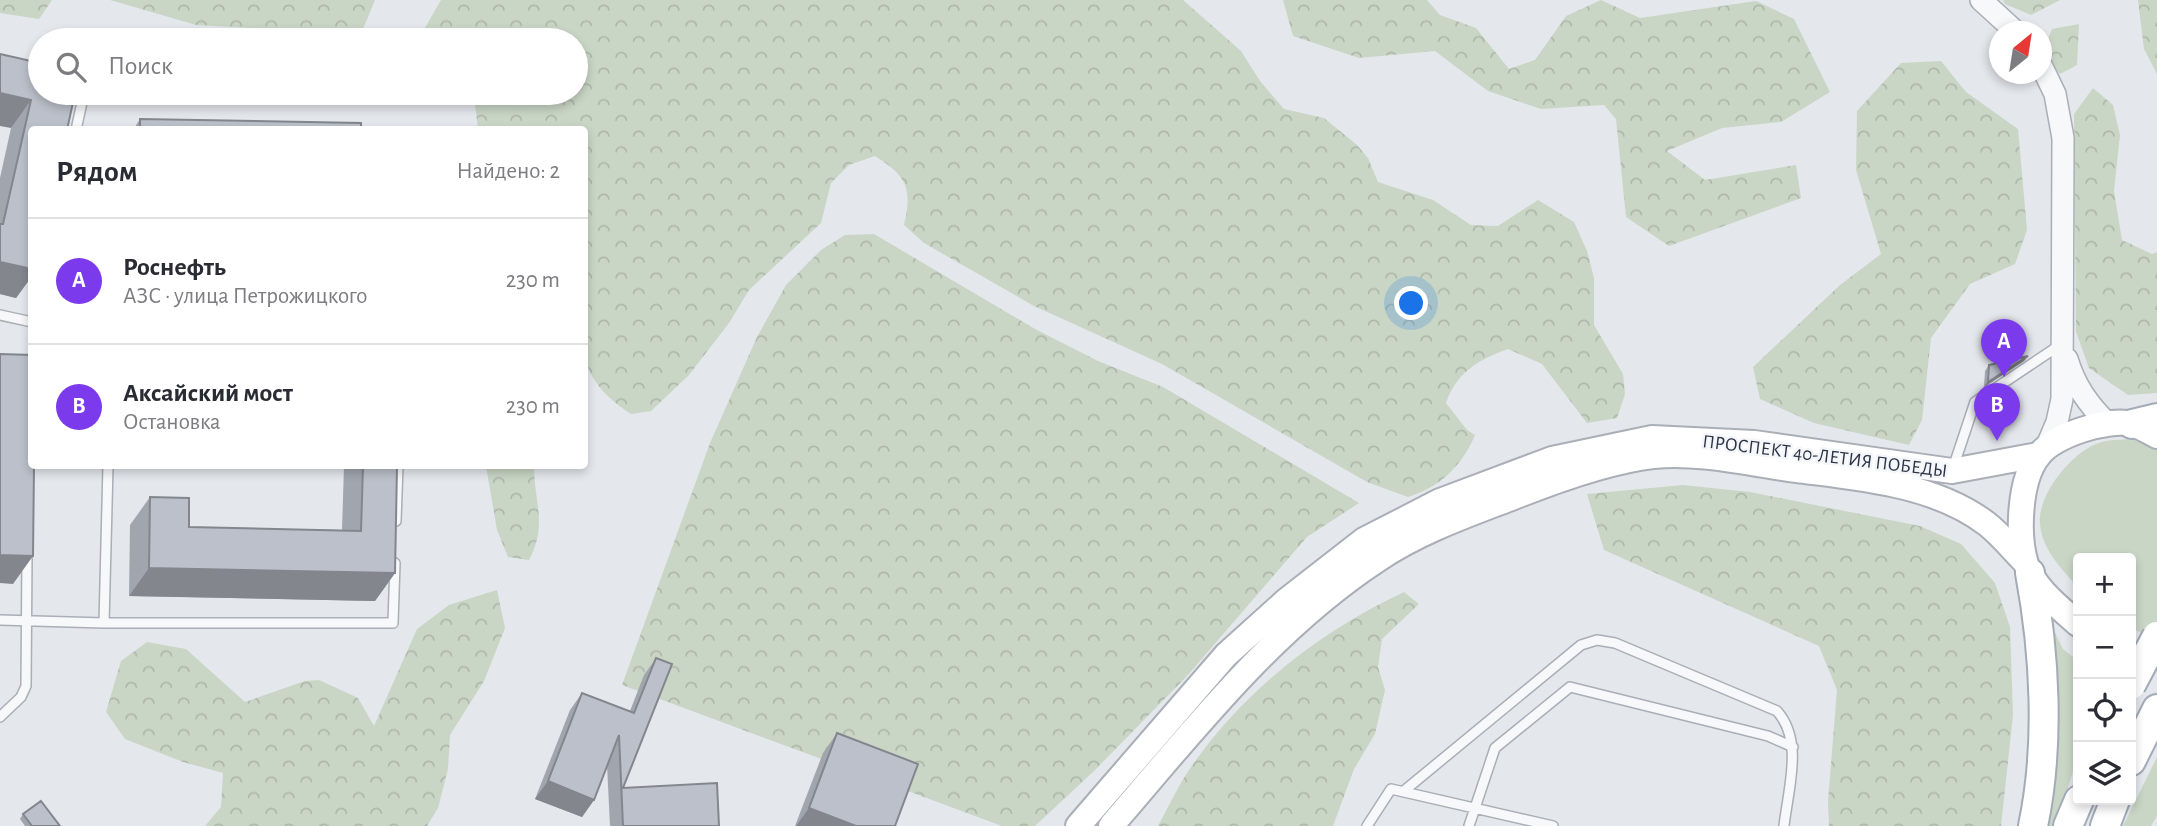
<!DOCTYPE html>
<html lang="ru">
<meta charset="utf-8">
<style>
:root{--surface:#fff;--page:#f7f7f7;--text:#2b2b33;--muted:#7c7c81;--line:#e1e1e2;--accent:#7c3aed}
body{margin:0;font-family:"Alegreya Sans",sans-serif;background:var(--page);color:var(--text)}
.controls{position:absolute;right:21px;bottom:21px;display:grid;overflow:hidden;border-radius:7px;box-shadow:0 4px 10px #0003}
.controls button{width:63px;height:63px;display:grid;place-items:center;padding:0;border:0;border-bottom:2px solid var(--line);background:var(--surface);color:var(--text);font:35px sans-serif}
.compass{position:absolute;left:1989px;top:21px;width:63px;height:63px;border-radius:50%;background:var(--surface);box-shadow:0 4px 10px #0003;rotate:30deg}
.you{position:absolute;left:1412px;top:304px;width:24px;height:24px;margin:-18px;border:5px solid #fff;border-radius:50%;background:#1a73e8;box-shadow:0 0 0 10px #1a73e833}
.badge{display:grid;place-items:center;width:46px;height:46px;border-radius:50%;background:var(--accent);color:#fff;font-size:23px;font-weight:700}
.pin{position:absolute;translate:-50% -58px;filter:drop-shadow(0 2px 4px #0008)}
.pin::after{content:'';position:absolute;top:37px;width:24px;height:21px;background:inherit;clip-path:polygon(0 0,100% 0,50% 100%)}
.list{margin:0;padding:0;list-style:none}
h2{display:flex;justify-content:space-between;align-items:center;height:91px;margin:0;padding:0 28px;font-size:30px}
h2 small{font-size:23px;font-weight:400;color:var(--muted)}
.list li{display:grid;grid-template-columns:46px 1fr auto;gap:21px;align-items:center;box-sizing:border-box;height:126px;padding:0 28px;border-top:2px solid var(--line)}
.list b{display:block;font-size:26px;white-space:nowrap}
.list p{margin:0;font-size:23px;white-space:nowrap;color:var(--muted)}
.list em{font-size:23px;font-style:normal;color:var(--muted)}
.icon{flex:none;width:38px;height:38px;fill:none;stroke:currentColor;stroke-width:2;stroke-linecap:round;stroke-linejoin:round}
.map{position:relative;flex:none;width:2157px;height:826px;overflow:hidden}
.search{position:absolute;background:var(--surface);box-shadow:0 4px 10px #0003;left:28px;top:28px;width:560px;height:77px;display:flex;align-items:center;gap:18px;box-sizing:border-box;padding:0 24px;border-radius:38px;color:var(--muted);font-size:26px}
.panel{position:absolute;background:var(--surface);box-shadow:0 4px 10px #0003;left:28px;top:126px;width:560px;height:343px;border-radius:7px}
.map>svg:first-child{display:block}
.grass{fill:#c9d6c5}
.forest{fill:url(#forest-crowns)}
.lines{fill:none;stroke-linecap:round;stroke-linejoin:round}
.service-casing{stroke:#a9aeb7;stroke-width:12}
.tertiary-casing{stroke:#a9aeb7;stroke-width:24}
.secondary-casing{stroke:#a9aeb7;stroke-width:28}
.primary-casing{stroke:#a3abb8;stroke-width:32}
.service{stroke:#f7f8fa;stroke-width:9}
.tertiary{stroke:#f7f8fa;stroke-width:21}
.secondary{stroke:#fff;stroke-width:24}
.primary{stroke:#fff;stroke-width:28}
.primary-bridge-casing{stroke:#a3abb8;stroke-width:32;stroke-linecap:butt}
.primary-bridge{stroke:#fff;stroke-width:28}
.wall{fill:#a1a5ae}
.shaded-wall{fill:#83868d}
.building{fill:#bbc0ca;stroke:#83868d;stroke-width:2}
.labels{text-anchor:middle;stroke-width:5;stroke-linejoin:round;paint-order:stroke}
.street-label{font-size:19px;fill:#2b3445;stroke:#f4f6f9}
</style>
<div class="map">
<svg width="2157" height="826" viewBox="0 0 2157 826">
<defs>
<pattern id="forest-crowns" width="20" height="18" patternUnits="userSpaceOnUse" patternTransform="scale(1.75)"><rect width="20" height="18" fill="#c9d6c5"/><path d="M2 6a3 3 0 1 1 6 0M12 15a3 3 0 1 1 6 0" fill="none" stroke="#adb8ab"/></pattern>
</defs>
<rect width="100%" height="100%" fill="#e4e7ec"/>
<path class="grass" d="M2134,439L2157,448V643L2131,627V558H2078V587C2062,570 2042,549 2040,524C2037,495 2071,454 2096,444C2107,439 2122,440 2134,439Z
M2054,631L2063,649L2078,661V755L2056,826H2040L2048,779Z
M2157,757V816L2151,826H2123Z"/>
<path class="forest" d="M0,0H52L39,19L0,13Z
M110,0H375L363,29L362,40H281L270,29L196,25Z
M441,0H1183L1241,51L1260,81L1284,109L1324,118L1357,145L1368,158L1378,182L1433,200L1471,225L1498,226L1538,200L1574,222L1587,251L1594,278V325L1623,374L1625,394L1617,418L1587,423L1542,364L1508,349C1479,359 1456,373 1446,403L1467,430L1475,435C1462,466 1440,487 1408,497L1367,482L1162,364L1034,306L924,243L904,225C913,187 906,176 875,156L849,165L831,183L821,223L749,290L729,323L689,375L651,411L631,414C609,399 594,386 585,360L584,130L478,129L475,104L433,93H576V40H418Z
M1283,0H1427L1440,15L1476,28L1509,69L1535,60L1566,16L1601,0L1640,18L1756,1L1794,19L1830,92L1781,122L1722,128L1667,151L1705,180L1796,165L1801,198L1669,246L1626,217L1616,119L1604,105L1541,109L1488,91L1435,51L1359,58L1293,36Z
M2003,0H2060L2031,15L2005,4Z
M2138,0H2157V74L2144,49Z
M2079,24L2077,65L2060,74L2042,54L2052,29Z
M1941,61L1966,92L2018,129L2027,230L2015,264L1970,284L1931,338L1922,420L1909,445L1814,423L1760,399L1753,367L1840,285L1881,254L1856,170L1857,111L1901,63Z
M2093,88L2113,105L2120,135L2114,191L2122,240L2152,254L2157,252V393L2128,395L2089,368L2076,332L2074,114Z
M874,234L1035,329L1098,361L1163,387L1359,503L1307,537L1187,676L1094,771L1035,826H1002L622,685L710,443L757,337L786,285L821,250L845,235Z
M486,466H534C534,502 548,525 529,560L508,557L497,530Z
M1683,485L1750,492L1920,526L1961,544L1995,583L2010,627L2013,715L2001,826H1829L1828,801L1837,690L1819,646L1604,550L1587,494Z
M497,590L505,628L484,681L450,735L448,769L438,808L427,826H205L221,807L223,773L183,762L125,739L106,712L121,661L147,642L186,649L245,702L305,681L319,680L358,698L374,726L417,629L449,605Z
M1404,592L1419,604L1382,639L1378,667L1385,690L1375,734L1354,769L1333,826H1158C1168,808 1177,788 1189,770C1242,692 1320,631 1404,592Z"/>
<g class="lines">
<g class="service-casing">
<path id="service" d="M76,130L84,93
M0,315L32,322
M1953,468L1975,402L2060,345
M396,521L398,466
M0,620L104,623H393L395,563
M104,623L108,466
M0,717L21,697L26,686L27,554
M1405,790L1581,645L1597,640L1615,643L1777,711C1804,741 1788,789 1784,826
M1367,826L1391,789L1553,826
M1469,826L1495,748L1570,687L1768,736L1793,747"/>
</g>
<g class="tertiary-casing">
<path id="tertiary" d="M1981,0L2016,32
M2042,67L2055,94L2063,138L2062,399L2057,422L2046,448
M2067,359C2075,386 2088,404 2108,424"/>
</g>
<g class="secondary-casing">
<path id="secondary" d="M2078,624C2059,607 2035,589 2026,564C2017,535 2019,479 2039,455C2054,435 2108,418 2133,424C2141,427 2149,432 2157,436
M1078,826L1226,655L1287,600L1364,540L1440,501L1552,459L1652,438L1754,443L1952,471L2038,455
M1111,826C1193,731 1271,630 1377,560C1418,532 1467,515 1514,497C1554,481 1610,461 1653,456C1700,451 1750,464 1797,470C1860,478 1935,484 1987,524C2001,535 2013,550 2025,562"/>
</g>
<g class="primary-casing">
<path id="primary" d="M2132,424L2157,418
M2030,573C2045,653 2050,746 2033,826
M2131,761L2157,709
M2068,826L2079,800
M2105,826L2115,800"/>
</g>
<use href="#service" class="service"/>
<use href="#tertiary" class="tertiary"/>
<use href="#secondary" class="secondary"/>
<use href="#primary" class="primary"/>
<g class="primary-bridge-casing">
<path id="primary-bridge" d="M2131,685L2157,636"/>
</g>
<use href="#primary-bridge" class="primary-bridge"/>
</g>
<path class="wall" d="M40,63L32,130V276L16,298L0,294V178L11,128Z
M140,119L361,130H133Z
M2028,356L2024,361L1984,387L1985,371L1989,365Z
M344,466H397L395,573L375,601L129,596L130,525L150,497L189,527L342,530Z
M656,658L623,788L719,826H610L607,765L594,800L582,817L535,799L570,710L582,693L630,711L644,675Z
M837,733L895,826H795L823,753Z
M23,814L60,826H25L20,819Z"/>
<path class="shaded-wall" d="M0,93L31,100L11,128L0,126Z
M0,262L32,269V276L16,298L0,294Z
M2028,356L2024,361L1984,387L1988,382Z
M0,555L33,556L13,584L0,583Z
M149,568L395,573L375,601L129,596Z
M548,781L594,800L582,817L535,799Z
M809,808L856,826H796Z"/>
<path class="building" d="M0,54L40,63V93H75L67,130H32V269L0,262V224H3L31,100L0,93Z
M140,119L361,123V130H140Z
M0,354L32,355V466H34L33,556L0,555Z
M2028,356L1988,382L1989,365Z
M363,466H397L395,573L149,568L150,497L189,498V527L361,531Z
M656,658L672,664L623,788L717,783L719,826H623L619,735L594,800L548,781L582,693L634,713Z
M837,733L918,764L895,826H856L809,808Z
M41,801L60,826H32L23,814Z"/>
<g class="labels">
<g class="street-label">
<text transform="translate(1825 455) rotate(7)" y="7">ПРОСПЕКТ 40-ЛЕТИЯ ПОБЕДЫ</text>
</g>
</g>
</svg>
<div class="controls">
<button>+</button>
<button>−</button>
<button><svg class="icon" aria-label="locate" viewBox="0 0 24 24"><circle cx="12" cy="12" r="6"/><path d="M12 2v4M12 18v4M2 12h4M18 12h4"/></svg></button>
<button><svg class="icon" aria-label="layers" viewBox="0 0 24 24"><path d="M12 4l9 5-9 5-9-5zM3 14l9 5 9-5"/></svg></button>
</div>
<svg class="compass" viewBox="-18 -18 36 36"><path d="M0-13l5 13h-10z" fill="#e53935"/><path d="M0 13l5-13h-10z" fill="#7c7c81"/></svg>
<div class="you"></div>
<div class="pin badge" style="left:2004px;top:377px">A</div>
<div class="pin badge" style="left:1997px;top:441px">B</div>
<div class="search"><svg class="icon" aria-label="search" viewBox="0 0 24 24"><circle cx="10" cy="10" r="6"/><path d="M15 15l6 6"/></svg>Поиск</div>
<section class="panel">
<h2>Рядом<small>Найдено: 2</small></h2>
<ul class="list">
<li><span class="badge">A</span><div><b>Роснефть</b><p>АЗС · улица Петрожицкого</p></div><em>230 m</em></li>
<li><span class="badge">B</span><div><b>Аксайский мост</b><p>Остановка</p></div><em>230 m</em></li>
</ul>
</section>
</div>
